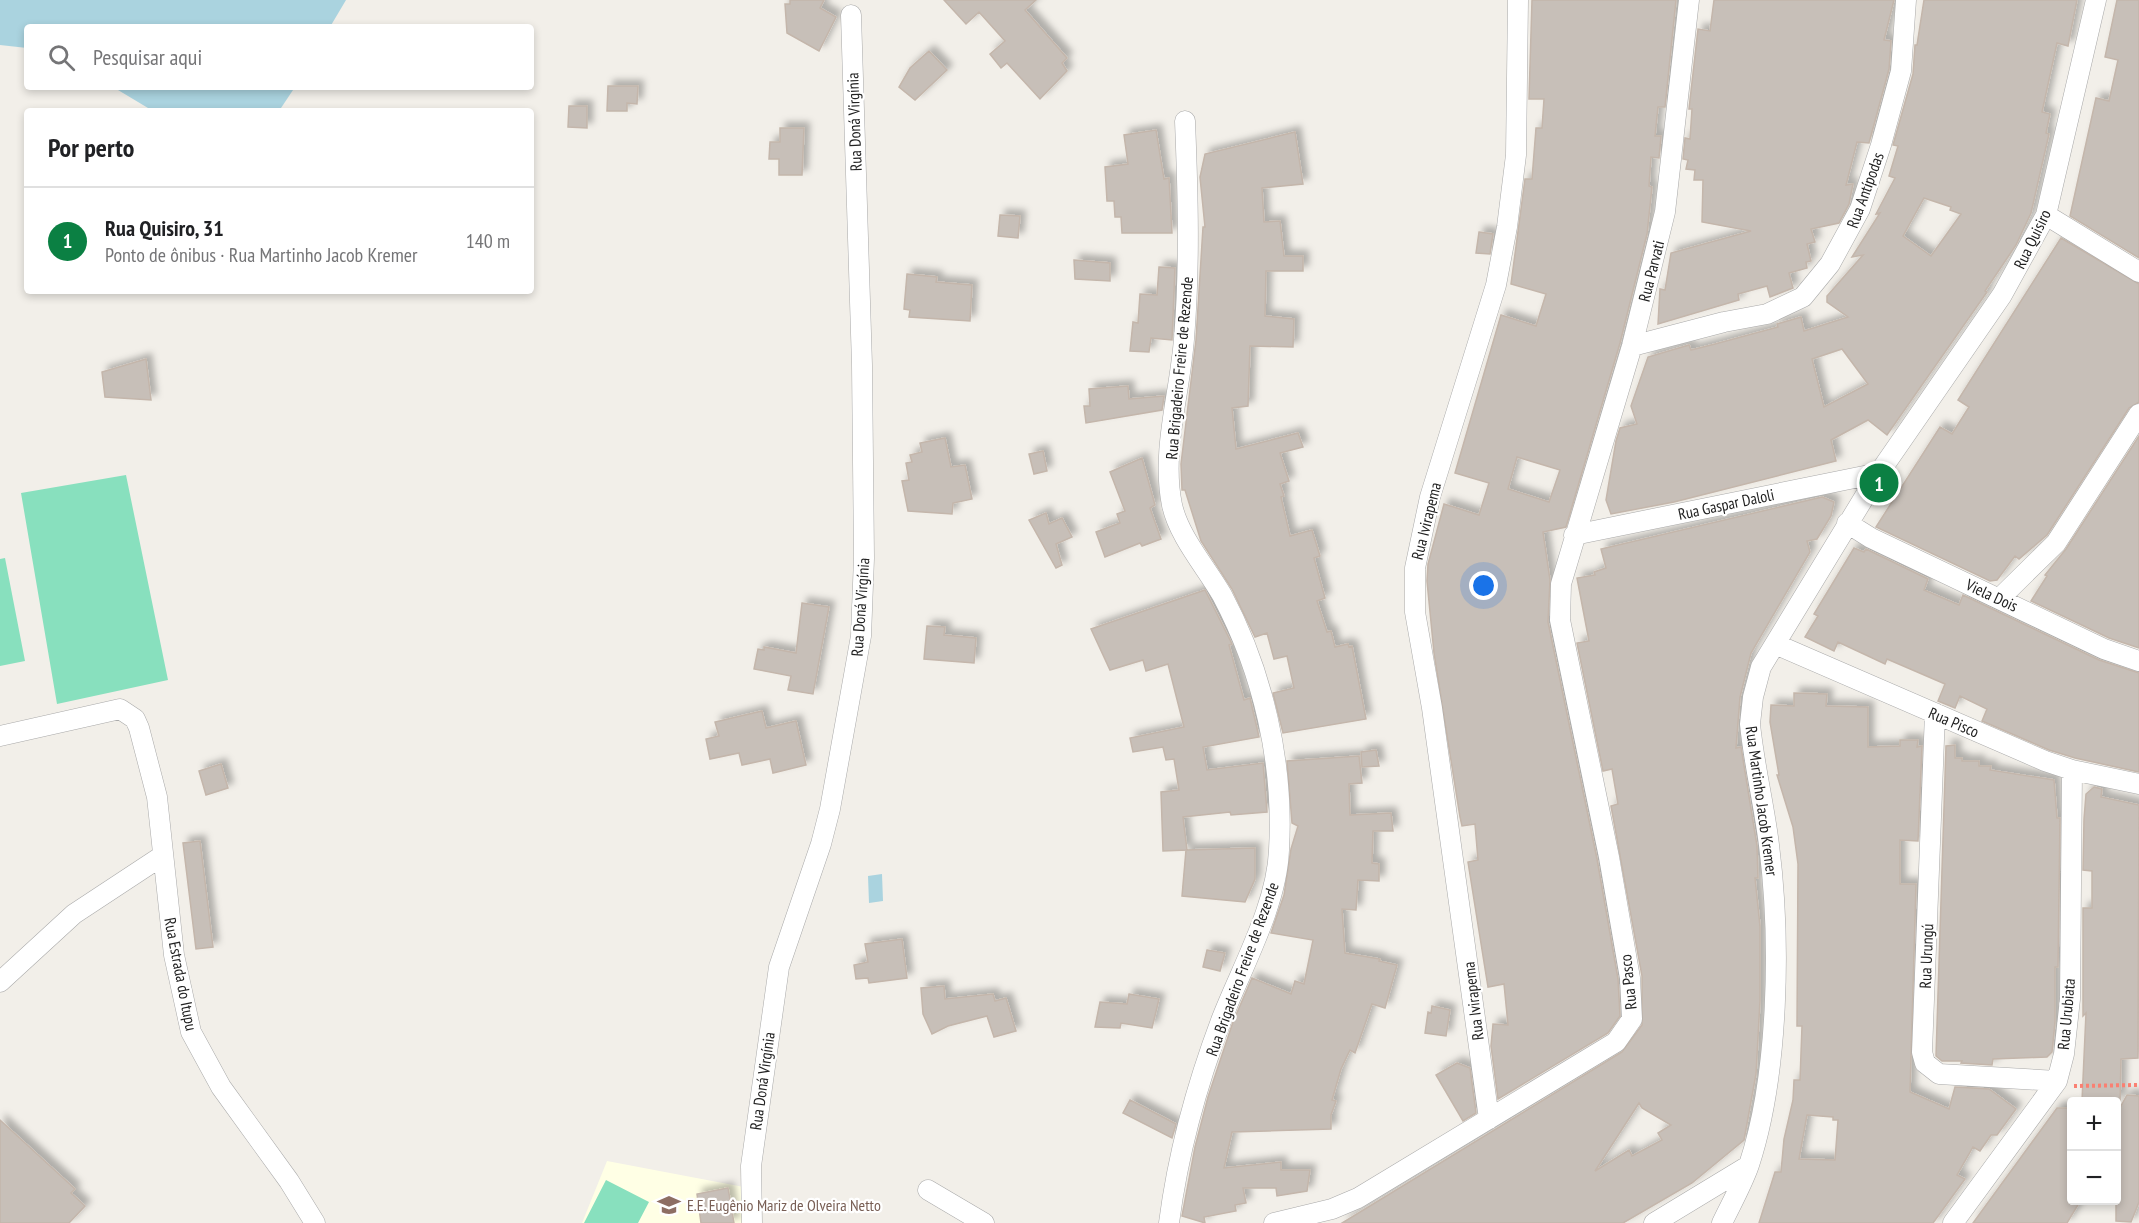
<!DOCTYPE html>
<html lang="pt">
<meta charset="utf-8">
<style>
:root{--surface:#fff;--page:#f2f2f2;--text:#202124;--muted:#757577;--line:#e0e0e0;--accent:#0b8043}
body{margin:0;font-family:"PT Sans Narrow",sans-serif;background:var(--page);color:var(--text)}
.controls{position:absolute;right:18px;bottom:18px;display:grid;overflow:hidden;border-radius:6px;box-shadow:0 3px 9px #0003}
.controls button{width:54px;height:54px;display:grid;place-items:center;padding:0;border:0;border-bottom:2px solid var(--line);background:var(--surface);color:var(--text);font:30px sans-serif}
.you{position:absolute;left:1484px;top:586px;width:21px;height:21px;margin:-15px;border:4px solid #fff;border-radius:50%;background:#1a73e8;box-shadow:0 0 0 9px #1a73e833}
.badge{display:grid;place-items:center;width:39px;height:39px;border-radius:50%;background:var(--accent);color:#fff;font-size:20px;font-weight:700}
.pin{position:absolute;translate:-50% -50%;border:3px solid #fff;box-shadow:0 2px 6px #0006}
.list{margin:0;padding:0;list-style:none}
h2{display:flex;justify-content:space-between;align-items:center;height:78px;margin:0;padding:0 24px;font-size:26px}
h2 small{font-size:20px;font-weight:400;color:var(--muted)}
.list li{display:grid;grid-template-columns:39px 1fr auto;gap:18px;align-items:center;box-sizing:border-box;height:108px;padding:0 24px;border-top:2px solid var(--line)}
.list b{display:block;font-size:22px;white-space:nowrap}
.list p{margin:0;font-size:20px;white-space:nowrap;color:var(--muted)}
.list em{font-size:20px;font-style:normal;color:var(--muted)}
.icon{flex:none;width:33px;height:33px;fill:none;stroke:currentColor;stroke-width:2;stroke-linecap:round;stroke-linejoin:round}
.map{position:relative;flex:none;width:2139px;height:1223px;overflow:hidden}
.search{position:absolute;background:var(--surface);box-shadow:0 3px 9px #0003;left:24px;top:24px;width:510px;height:66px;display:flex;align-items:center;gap:15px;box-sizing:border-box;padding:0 21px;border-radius:6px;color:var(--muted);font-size:22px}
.panel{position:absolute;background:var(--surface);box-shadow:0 3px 9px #0003;left:24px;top:108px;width:510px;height:186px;border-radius:6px}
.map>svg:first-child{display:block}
.education{fill:#ffffe5}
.pitch{fill:#88e0be}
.water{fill:#aad3df}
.building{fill:#c7bfb8;stroke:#c4b6ab;stroke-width:1.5;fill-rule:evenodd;filter:url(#shadow)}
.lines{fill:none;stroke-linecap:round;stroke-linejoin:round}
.minor-casing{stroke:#a9a9a9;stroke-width:21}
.path{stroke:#fa8072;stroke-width:4;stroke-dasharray:3 3;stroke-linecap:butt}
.minor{stroke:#fff;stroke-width:20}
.labels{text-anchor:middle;stroke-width:4.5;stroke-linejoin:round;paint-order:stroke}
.street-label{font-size:16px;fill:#222;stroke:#fff}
.education-label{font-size:16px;fill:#785e54;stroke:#fff;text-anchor:start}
</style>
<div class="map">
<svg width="2139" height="1223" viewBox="0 0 2139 1223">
<defs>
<filter id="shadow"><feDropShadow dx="5.5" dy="-5.5" stdDeviation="3" flood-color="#0004"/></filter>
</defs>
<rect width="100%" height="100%" fill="#f2efe9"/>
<path class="education" d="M607,1161L749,1188L751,1223H582Z"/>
<path class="pitch" d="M126,475L168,680L57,704L21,493Z
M5,558L25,661L0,666V559Z
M606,1180L649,1202L638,1223H584Z"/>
<path class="water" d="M0,0H346L330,27H27V48L0,45Z
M113,87H295L279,111H153Z
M882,874L883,901L869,903L868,876Z"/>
<path class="building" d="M790,0H824L820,8L836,17L819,51L787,33L785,4H790Z
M944,0H1036L1025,10L1067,58L1062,63L1067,71L1040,99L1007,63L1001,68L990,54L1005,41L979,12L966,24Z
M1532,0H1676L1665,107H1658L1655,136H1661L1659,158L1651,157L1649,186L1652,187L1647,234L1620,343L1566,527L1543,532L1550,580L1548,622L1597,859L1618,979L1620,1016L1608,1033L1498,1099L1491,1046L1493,1024L1508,1025L1504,984L1488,987L1468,862L1478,860L1475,824L1462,826L1460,817L1434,653L1427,581L1428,564L1444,504L1479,515L1489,483L1455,473L1501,315L1536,326L1546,294L1511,284L1525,179H1532L1536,128H1542L1544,99H1529ZM1517,457L1560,470L1549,502L1508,489Z
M1714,0H1894L1884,40L1891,41L1889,69L1869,143L1857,142L1846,185L1853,184L1849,204L1839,223L1811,229L1815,242L1807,244L1811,261L1806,262L1807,268L1789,273L1793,288L1770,297L1767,286L1738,294L1739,300L1658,324L1660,289L1665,290L1671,253L1751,231L1702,222L1703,180H1694L1695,170L1686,169L1688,160L1683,159L1685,138L1690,139L1692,109H1689L1698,29L1710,31Z
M1924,0H2077L2068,46L2057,43L2042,112L2050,114L2046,133L2049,134L2031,213L2016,245L1985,291L1987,292L1887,435L1868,420L1831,440L1836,461L1674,502L1611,514L1606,500L1616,441L1620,428L1637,424L1631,406L1648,357L1689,345L1691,350L1715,344L1778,327L1777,324L1801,317L1804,331L1848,317L1827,302V296L1863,255L1852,257L1880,213L1876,214L1895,178L1889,176L1898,146L1893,145L1913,74L1915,45H1917ZM1924,198L1951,207L1950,210L1961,214L1931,256L1903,236ZM1842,349L1868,384L1824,407L1812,359Z
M2117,0H2139V258L2070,216L2096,98L2109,101L2118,60L2105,57Z
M929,51L947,70L915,100L899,87L910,68Z
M608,86H638L637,104L627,103V111H607Z
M569,106H587V128L568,127Z
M780,128H804L802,175H779V159H769L770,142H780Z
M1156,130L1164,179L1169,178L1172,233H1122L1121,217H1115L1114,201H1107L1105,167L1128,164L1124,135Z
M1295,132L1303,184L1262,188L1264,222L1280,221L1284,256H1303V271H1266L1265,316L1294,319L1293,347L1250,346L1248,406L1232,408L1236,449L1298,433L1303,447L1280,453L1289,481L1280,484L1284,496L1281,497L1290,536L1312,530L1320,556L1314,558L1325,598L1317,601L1327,632L1331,631L1335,647L1348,644L1349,647L1352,646L1366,719L1283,733L1273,693L1294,688L1287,656L1274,659L1267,633L1255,637L1232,589L1201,541L1185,490H1182L1181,464L1196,340L1203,227H1205L1200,177L1205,154Z
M1000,215L1020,216L1018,238L998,236Z
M1479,232L1493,234L1490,254L1476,253Z
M2061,238L2139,284V402L2129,408L2047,535L2019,559L2015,556L1997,580L1990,581L1876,527L1940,427L1952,434L1969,407L1958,400Z
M1074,260L1110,263V281L1075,279Z
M1159,267L1175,268L1172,340L1151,338L1149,352L1130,351L1133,322L1138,323L1140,294L1157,295Z
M907,274L937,277L936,282L972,285L970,321L909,317L910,310L904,309Z
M146,359L151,400L105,397L102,372Z
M1128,386L1129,399L1164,396L1162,410L1086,423L1084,406H1090L1089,389Z
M2139,436V648L2109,638L2031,601L2047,576L2045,575L2066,549Z
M945,438L951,467L965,465L972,499L953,503L952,514L908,511L902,481L909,480L906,463L912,462L910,455L922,452L920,443Z
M1043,451L1047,471L1034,474L1029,454Z
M1142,458L1155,505L1150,508L1161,539L1142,546L1140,543L1105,557L1096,532L1120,523L1117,514L1125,511L1110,472Z
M1822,497L1834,502L1831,516L1817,539L1807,541L1810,552L1751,653L1740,697L1736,748L1741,747L1757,846L1758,878H1755L1760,926V1000L1756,1074L1744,1140L1692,1183L1623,1223H1342L1622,1052L1642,1025V976L1611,806L1618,804L1612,769L1603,771L1577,643L1589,641L1577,578L1595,575L1594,572L1606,568L1601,549ZM1639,1103L1642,1108L1671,1125L1658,1133L1662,1140L1632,1156L1629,1150L1595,1171Z
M1046,513L1049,524L1062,518L1072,537L1056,544L1062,565L1056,568L1029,520Z
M1854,548L1864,552L1866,549L1928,579L1924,590L1959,605L1963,595L2099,660L2139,673V772L2075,758L2049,750L1982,721L1987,709L1960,696L1955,708L1938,701L1945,684L1887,659L1885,664L1838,642L1834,651L1805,637L1818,616L1814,614Z
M1205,590L1232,644L1229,645L1244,700L1250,698L1259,737L1203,747L1207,770L1263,763L1267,812L1231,815L1230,812L1183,817L1187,850L1163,851L1161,792L1179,790L1174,759L1166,760L1163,747L1133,752L1130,738L1184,727L1168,664L1146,671L1143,660L1110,670L1091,629Z
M802,603L829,607L813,694L788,690L791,676L754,669L758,649L764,650V647L796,653Z
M927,626L945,627L944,635L976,638L974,663L924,659Z
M1794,693L1827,694L1826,706L1868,707V747L1900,746V740H1918L1917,747L1922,746L1918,841L1900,840V884H1916L1910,1092L1949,1109L1955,1087L1989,1089L2016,1109L1997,1135H1991L1980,1151L1973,1147L1957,1175L1965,1179L1933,1223H1759L1775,1172H1781L1784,1139L1793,1100L1794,1080H1800L1802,1026H1797L1798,864L1793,827L1777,775H1779L1770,722L1771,705L1794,706ZM1807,1115L1833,1117V1120H1838L1835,1160L1799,1159Z
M762,711L766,728L796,721L806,765L773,773L770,759L742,765L739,753L710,759L706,739L719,736L715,722Z
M1955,745V758H1962V761H1979V766H1991L1990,770L2054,780L2057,818H2060L2058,967H2055V1022L2052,1052L2047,1057L1993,1059L1992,1065L1961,1063L1962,1061H1942L1936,1056L1946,746Z
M1376,750L1379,766L1362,767L1361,752Z
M1359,756L1362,783L1349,784L1350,815L1391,813L1393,831H1373L1372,863L1379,864V881L1358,880L1356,910L1342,909L1345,953L1380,959L1379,961L1397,965L1385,1008L1372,1004L1355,1053L1350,1050L1341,1069L1332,1100L1336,1101L1331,1115V1129L1232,1132L1224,1168L1281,1162V1170H1310L1307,1191L1277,1196L1276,1188H1243L1246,1203L1235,1205L1236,1211L1204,1217L1205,1223L1182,1216L1195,1147L1208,1097L1233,1022L1252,978L1291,994L1295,981L1304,984L1313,940L1271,933L1284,895L1291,849L1298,826L1292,823L1287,761Z
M221,764L228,788L206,795L199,771Z
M2094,787L2102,789L2101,797L2139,805L2138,1058L2121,1059L2120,1101H2082L2086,1013L2083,1016V908H2092V871L2083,870L2084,819L2086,794Z
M200,841L213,947L196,949L183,843Z
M1255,848V879L1245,902L1182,896L1186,850Z
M902,939L907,978L869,983L868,978L856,979L854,965L868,962L865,944Z
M1207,950L1225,953L1220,971L1203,967Z
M944,986L945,999L993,994L995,1001L1006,998L1016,1031L994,1037L987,1016L948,1026L932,1034L923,1014L921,988Z
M1129,994L1159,999L1152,1028L1121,1023L1120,1028L1095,1027L1100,1002L1127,1004Z
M1432,1006L1450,1010L1446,1036L1425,1033L1428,1012L1431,1013Z
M1457,1063L1470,1068L1476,1113L1463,1121L1436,1075Z
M2127,1095L2139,1096V1202L2131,1222L2116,1221V1115Z
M1130,1100L1176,1124L1172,1138L1123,1113Z
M2057,1108H2072V1202L2079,1203L2067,1223H1973Z
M0,1120L75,1189L71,1193L85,1206L69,1223H0Z
M728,1188L734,1223H701L697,1194Z"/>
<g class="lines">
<g class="minor-casing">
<path id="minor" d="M2046,215L2139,272
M1632,346L1724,322L1767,314L1803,297L1830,264L1860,209L1881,145L1901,71L1906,0
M1847,523L1871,538L2104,649L2139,661
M1574,535L1879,473
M1999,599L2056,543L2139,414
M1775,644L2045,761L2072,770L2139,784
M1935,713L1922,1052L1925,1063L1939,1074L2057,1081
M0,736L120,709L135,719L139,728L157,797L174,955L191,1032L221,1087L289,1181L315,1223
M0,982L74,914L162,856
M1489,1119L1432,708L1415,612V568L1430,497L1496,285L1507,227L1516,155L1518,0
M928,1190L984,1223
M752,1223L751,1166L779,967L821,844L830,809L861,636L864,558L862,365L851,15
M1169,1223C1178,1153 1197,1084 1222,1018C1242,967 1277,905 1279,850C1284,763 1263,672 1222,595C1206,567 1179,537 1172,505C1161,451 1180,393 1184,339C1190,267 1188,194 1185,121
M1274,1223L1332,1209L1358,1198L1616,1042L1632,1019L1630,978L1609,857L1560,620L1561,584L1632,346L1665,212L1689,0
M1654,1223L1748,1166
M1722,1223C1731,1204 1742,1185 1749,1165C1779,1074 1781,940 1769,845C1764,804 1754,765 1750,724L1753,697L1761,667L1879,473L2002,295L2046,215L2096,0
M1953,1223L2057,1081L2064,1054L2070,999L2072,770"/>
</g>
<path class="path" d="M2074,1086L2139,1085"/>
<use href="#minor" class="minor"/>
</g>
<defs>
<g id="school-bare" transform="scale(1.8)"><path d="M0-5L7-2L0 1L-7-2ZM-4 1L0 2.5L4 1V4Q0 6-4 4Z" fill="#8d6e63" stroke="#fff" stroke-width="2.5" paint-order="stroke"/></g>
</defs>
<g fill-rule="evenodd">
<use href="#school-bare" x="669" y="1205"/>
</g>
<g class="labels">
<g class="street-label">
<text transform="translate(854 122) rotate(-92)" y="6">Rua Doná Virgínia</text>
<text transform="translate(1865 190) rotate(-70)" y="6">Rua Antípodas</text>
<text transform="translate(2032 239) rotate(-64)" y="6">Rua Quisiro</text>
<text transform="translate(1651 271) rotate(-76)" y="6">Rua Parvati</text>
<text transform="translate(1179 368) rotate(-85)" y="6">Rua Brigadeiro Freire de Rezende</text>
<text transform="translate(1726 504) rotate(-12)" y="6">Rua Gaspar Daloli</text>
<text transform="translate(1426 521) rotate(-76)" y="6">Rua Ivirapema</text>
<text transform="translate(1992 595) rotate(25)" y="6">Viela Dois</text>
<text transform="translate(860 607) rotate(-86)" y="6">Rua Doná Virgínia</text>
<text transform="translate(1954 722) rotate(23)" y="6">Rua Pisco</text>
<text transform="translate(1762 801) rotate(82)" y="6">Rua Martinho Jacob Kremer</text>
<text transform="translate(1926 956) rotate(-88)" y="6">Rua Urungú</text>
<text transform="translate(1242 969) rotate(-70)" y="6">Rua Brigadeiro Freire de Rezende</text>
<text transform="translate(181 974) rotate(79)" y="6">Rua Estrada do Itupu</text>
<text transform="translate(1628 982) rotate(-96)" y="6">Rua Pasco</text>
<text transform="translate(1473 1001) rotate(-97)" y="6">Rua Ivirapema</text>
<text transform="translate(2066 1014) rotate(-85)" y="6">Rua Urubiata</text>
<text transform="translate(762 1081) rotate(-82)" y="6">Rua Doná Virgínia</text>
</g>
<g class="education-label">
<text x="687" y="1211">E.E. Eugênio Mariz de Olveira Netto</text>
</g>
</g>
</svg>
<div class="controls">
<button>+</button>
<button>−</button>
</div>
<div class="you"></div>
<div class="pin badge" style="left:1879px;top:483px">1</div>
<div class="search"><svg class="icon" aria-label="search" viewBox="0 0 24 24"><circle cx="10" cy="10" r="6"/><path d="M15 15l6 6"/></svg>Pesquisar aqui</div>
<section class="panel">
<h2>Por perto<small></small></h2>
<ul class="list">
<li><span class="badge">1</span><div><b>Rua Quisiro, 31</b><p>Ponto de ônibus · Rua Martinho Jacob Kremer</p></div><em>140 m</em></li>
</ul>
</section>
</div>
